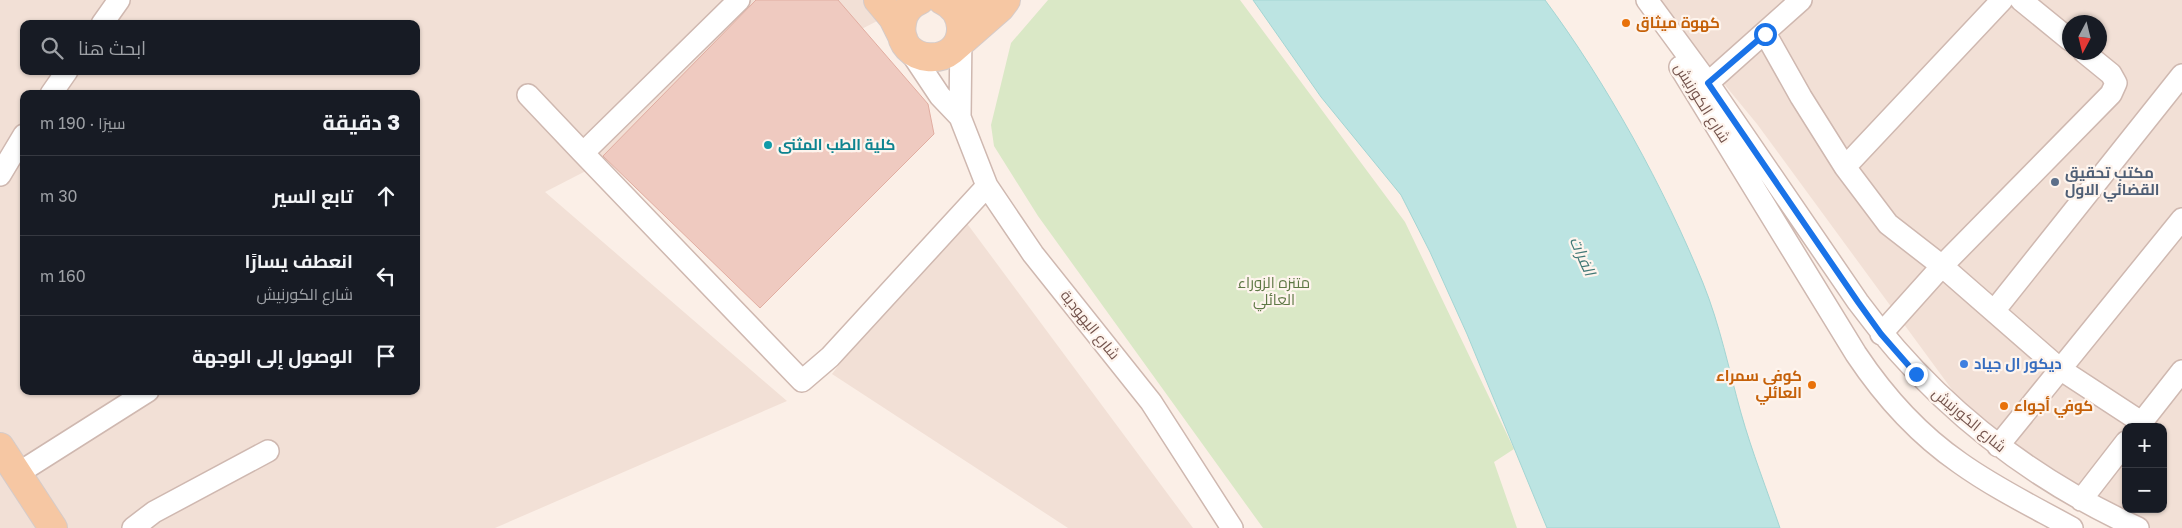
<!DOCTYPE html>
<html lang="ar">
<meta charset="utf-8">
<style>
:root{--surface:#171b24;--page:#20242c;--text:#f1f3f6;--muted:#9ea1a6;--line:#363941}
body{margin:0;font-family:"Golos Text",Cairo,sans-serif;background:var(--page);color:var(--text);direction:rtl}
.controls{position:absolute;right:15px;bottom:15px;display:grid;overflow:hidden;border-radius:10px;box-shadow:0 1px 4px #0004}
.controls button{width:45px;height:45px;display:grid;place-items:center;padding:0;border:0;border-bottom:1px solid var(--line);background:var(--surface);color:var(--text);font:25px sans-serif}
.compass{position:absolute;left:2062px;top:15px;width:45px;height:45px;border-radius:50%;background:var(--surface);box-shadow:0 1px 4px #0004;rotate:187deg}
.stop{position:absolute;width:15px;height:15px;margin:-11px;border:4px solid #1a73e8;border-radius:50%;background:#fff}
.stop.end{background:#1a73e8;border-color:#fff;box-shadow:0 1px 5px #0008}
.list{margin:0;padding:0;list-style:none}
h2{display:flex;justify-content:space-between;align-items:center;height:65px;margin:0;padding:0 20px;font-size:21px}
h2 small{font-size:16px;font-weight:400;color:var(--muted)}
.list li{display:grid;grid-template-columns:32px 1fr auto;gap:15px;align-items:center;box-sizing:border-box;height:80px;padding:0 20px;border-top:1px solid var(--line)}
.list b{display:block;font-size:19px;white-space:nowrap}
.list p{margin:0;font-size:16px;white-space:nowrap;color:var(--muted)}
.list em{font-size:16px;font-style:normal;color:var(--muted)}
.icon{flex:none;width:28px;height:28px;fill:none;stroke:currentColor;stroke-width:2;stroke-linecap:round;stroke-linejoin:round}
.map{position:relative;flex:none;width:2182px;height:528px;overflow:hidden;direction:ltr}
.search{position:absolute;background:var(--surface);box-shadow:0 1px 4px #0004;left:20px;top:20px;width:400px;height:55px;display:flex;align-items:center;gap:12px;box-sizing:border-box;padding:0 18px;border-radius:10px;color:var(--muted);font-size:19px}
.panel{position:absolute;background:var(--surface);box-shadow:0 1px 4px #0004;left:20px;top:90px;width:400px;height:305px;border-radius:10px;direction:rtl}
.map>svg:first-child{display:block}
.residential{fill:#f2e0d6;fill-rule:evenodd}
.green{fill:#dae8c6}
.water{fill:#bce4e2;stroke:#a3d5d3}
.building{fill:#efcac0;stroke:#e1ada1}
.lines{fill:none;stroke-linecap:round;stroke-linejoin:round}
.minor-casing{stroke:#cfb8b0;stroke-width:24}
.major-casing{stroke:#d5cbc9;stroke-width:30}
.minor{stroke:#fff;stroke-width:21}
.major{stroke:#f6c7a3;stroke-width:28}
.route{stroke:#1a73e8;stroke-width:6}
.food-dot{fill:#e8710a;stroke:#fef4ed;stroke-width:2}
.culture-dot{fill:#0f9aa8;stroke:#fef4ed;stroke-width:2}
.service-dot{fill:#5c6f8a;stroke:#fef4ed;stroke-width:2}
.shop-dot{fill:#3f7fe0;stroke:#fef4ed;stroke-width:2}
.labels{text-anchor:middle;stroke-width:4.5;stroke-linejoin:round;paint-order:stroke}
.food-label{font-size:15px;font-weight:bold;fill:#c56008;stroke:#fef4ed;text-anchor:start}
.street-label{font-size:15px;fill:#73534c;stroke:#fef4ed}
.culture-label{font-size:15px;font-weight:bold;fill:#0d838f;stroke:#fef4ed;text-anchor:start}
.service-label{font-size:15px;font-weight:bold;fill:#4e5e75;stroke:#fef4ed;text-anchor:start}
.park-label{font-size:15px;fill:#5e7845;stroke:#fef4ed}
.shop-label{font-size:15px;font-weight:bold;fill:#366cbe;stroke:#fef4ed;text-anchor:start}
.water-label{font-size:16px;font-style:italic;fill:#417876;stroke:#fef4ed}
</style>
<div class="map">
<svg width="2182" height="528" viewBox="0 0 2182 528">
<rect width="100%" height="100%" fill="#fbefe7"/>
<path class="residential" d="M0,0H918L545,192L787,401L495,528H0ZM24,24H416V71H24ZM24,94H416V391H24Z
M1655,0H2182V528H2137L1975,421L1757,124ZM2070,22H2100V52H2070ZM2126,427H2163V509H2126Z
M957,210L1193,528H1068L832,374Z"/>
<path class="green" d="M1048,0H1240L1405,222L1514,449L1494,462L1517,528H1263L1038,216L994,146L991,125L1011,43Z"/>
<path class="water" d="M1253,0H1545C1606,82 1665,189 1703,283C1720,325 1729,370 1741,413C1752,452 1767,490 1780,528H1547L1467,334L1430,252L1401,195L1321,97Z"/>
<path class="building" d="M756,0H838L928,104L934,134L760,308L603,156Z"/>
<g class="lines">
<g class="minor-casing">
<path id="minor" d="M739,0L583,153L802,381L830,357L987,186
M1647,0L1708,83L1858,302C1931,401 2026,477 2138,528
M2021,0L2070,40
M102,24L119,0
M961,32L960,117L987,186L1033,254L1151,402L1232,528
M1765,33L1801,97L1845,167L1888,224L1942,266L2060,369L2141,422
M908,48L940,96L960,117
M1680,67L1856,354C1884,396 1918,434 1960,463C1995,488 2034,507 2072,528
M1708,83L1801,0
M51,94L67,71
M528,95L583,153
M1845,167L2002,0
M0,175L24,135
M1994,311L2182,75
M1881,334L1942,266L2111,94L2116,83L2111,74L2084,52
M2138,427L2182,371
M1998,446L2182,219
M17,474L148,391
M2081,500L2126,442
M133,528L154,512L268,451"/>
</g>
<g class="major-casing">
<path id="major" d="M878,0L893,18L903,38
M920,0C911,4 903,12 902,23C894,66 963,70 961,27C960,14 953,5 942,0
M944,1L959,2L979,0
M952,50L1000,8L1006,0
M0,447L53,528"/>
</g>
<use href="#minor" class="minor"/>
<use href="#major" class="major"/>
</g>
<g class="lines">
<path class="route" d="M1765,34L1708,83L1858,302L1881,334L1916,374"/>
</g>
<g class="food-dot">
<circle cx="1626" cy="23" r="5"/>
<circle cx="1812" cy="385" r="5"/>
<circle cx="2004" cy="406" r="5"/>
</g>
<circle class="culture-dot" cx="768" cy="145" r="5"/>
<circle class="service-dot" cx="2055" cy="182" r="5"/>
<circle class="shop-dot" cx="1964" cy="364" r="5"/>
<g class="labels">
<g class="food-label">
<text x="1636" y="28">كهوة ميثاق</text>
<text x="1802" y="381" text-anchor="end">كوفي سمراء<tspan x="1802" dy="17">العائلي</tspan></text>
<text x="2014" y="411">كوفي أجواء</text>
</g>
<g class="street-label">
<text transform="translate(1702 103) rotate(58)" y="5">شارع الكورنيش</text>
<text transform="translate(1090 325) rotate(51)" y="5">شارع اليهودية</text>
<text transform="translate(1969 420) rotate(40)" y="5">شارع الكورنيش</text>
</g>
<g class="culture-label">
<text x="778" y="150">كلية الطب المثنى</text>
</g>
<g class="service-label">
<text x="2065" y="178">مكتب تحقيق<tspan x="2065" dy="17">القضائي الاول</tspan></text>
</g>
<g class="park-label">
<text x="1274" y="288">متنزه الزوراء<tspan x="1274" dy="17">العائلي</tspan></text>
</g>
<g class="shop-label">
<text x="1974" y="369">ديكور ال جياد</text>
</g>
<g class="water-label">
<text transform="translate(1583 256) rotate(66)" y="6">الفرات</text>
</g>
</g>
</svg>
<div class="controls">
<button>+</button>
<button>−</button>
</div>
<svg class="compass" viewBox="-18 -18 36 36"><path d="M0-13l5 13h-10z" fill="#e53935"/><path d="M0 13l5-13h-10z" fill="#9ea1a6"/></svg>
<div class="stop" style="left:1765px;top:34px"></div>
<div class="stop end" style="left:1916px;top:374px"></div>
<div class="search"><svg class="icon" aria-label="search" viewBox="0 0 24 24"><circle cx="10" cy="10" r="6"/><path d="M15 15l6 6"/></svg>ابحث هنا</div>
<section class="panel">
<h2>3 دقيقة<small>سيرًا · 190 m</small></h2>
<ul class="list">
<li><svg class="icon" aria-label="ahead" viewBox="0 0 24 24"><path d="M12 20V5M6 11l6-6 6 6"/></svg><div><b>تابع السير</b></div><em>30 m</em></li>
<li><svg class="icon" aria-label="left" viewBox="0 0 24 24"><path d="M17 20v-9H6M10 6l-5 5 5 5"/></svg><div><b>انعطف يسارًا</b><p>شارع الكورنيش</p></div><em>160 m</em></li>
<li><svg class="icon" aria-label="arrive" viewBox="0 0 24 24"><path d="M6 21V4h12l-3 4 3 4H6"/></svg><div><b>الوصول إلى الوجهة</b></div></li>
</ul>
</section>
</div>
